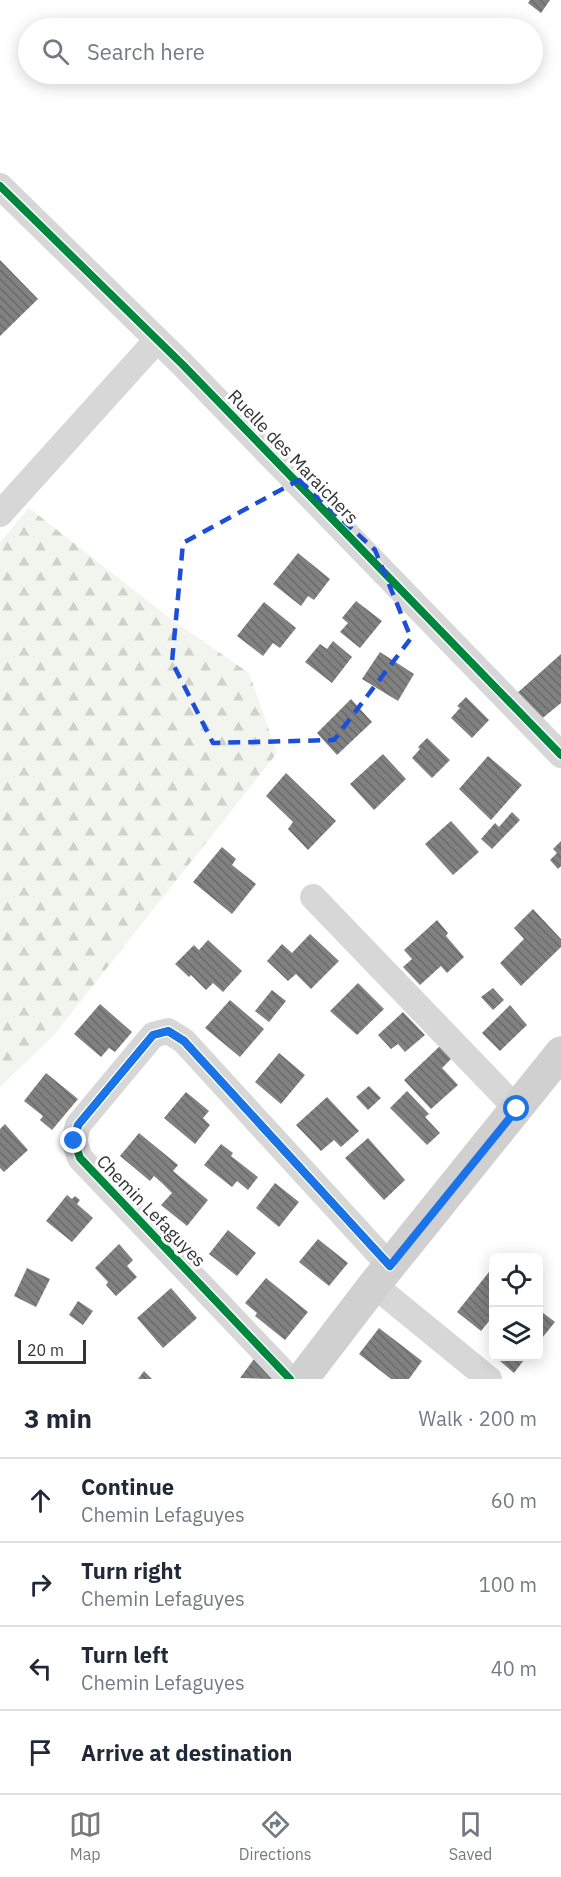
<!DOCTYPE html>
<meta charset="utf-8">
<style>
:root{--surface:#fff;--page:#f6f6f7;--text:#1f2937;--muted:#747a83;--line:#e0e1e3;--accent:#7a7a7a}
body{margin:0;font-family:"IBM Plex Sans",sans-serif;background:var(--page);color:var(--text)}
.controls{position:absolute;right:18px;bottom:18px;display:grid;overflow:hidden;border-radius:9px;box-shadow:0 3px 15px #0003}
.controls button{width:54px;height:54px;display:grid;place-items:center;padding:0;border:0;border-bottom:2px solid var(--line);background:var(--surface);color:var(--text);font:30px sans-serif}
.scale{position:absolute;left:18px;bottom:15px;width:68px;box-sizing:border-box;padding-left:6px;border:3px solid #333;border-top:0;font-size:16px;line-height:21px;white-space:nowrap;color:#333;-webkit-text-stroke:4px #fff;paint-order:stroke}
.stop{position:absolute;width:18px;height:18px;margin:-14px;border:4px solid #1a73e8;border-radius:50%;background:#fff}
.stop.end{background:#1a73e8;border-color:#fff;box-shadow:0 2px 6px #0008}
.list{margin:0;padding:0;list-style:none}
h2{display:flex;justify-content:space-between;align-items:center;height:78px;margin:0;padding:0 24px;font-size:26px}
h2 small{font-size:20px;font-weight:400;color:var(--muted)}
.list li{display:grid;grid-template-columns:39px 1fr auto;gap:18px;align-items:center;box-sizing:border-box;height:84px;padding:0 24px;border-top:2px solid var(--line)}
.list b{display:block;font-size:22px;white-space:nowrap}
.list p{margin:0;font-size:20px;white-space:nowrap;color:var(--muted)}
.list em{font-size:20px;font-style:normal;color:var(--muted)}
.icon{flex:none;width:33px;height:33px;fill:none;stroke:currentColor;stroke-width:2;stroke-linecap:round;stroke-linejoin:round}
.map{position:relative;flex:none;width:561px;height:1379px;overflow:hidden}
.search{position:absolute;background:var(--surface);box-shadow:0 3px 15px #0003;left:18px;right:18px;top:18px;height:66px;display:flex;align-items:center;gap:15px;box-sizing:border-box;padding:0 21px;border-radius:33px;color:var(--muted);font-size:22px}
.sheet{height:414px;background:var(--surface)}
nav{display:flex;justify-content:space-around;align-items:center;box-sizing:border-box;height:84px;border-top:2px solid var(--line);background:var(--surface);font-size:16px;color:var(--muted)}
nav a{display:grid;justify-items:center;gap:3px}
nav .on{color:var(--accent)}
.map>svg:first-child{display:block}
.forest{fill:url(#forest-firs)}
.building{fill:url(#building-back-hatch)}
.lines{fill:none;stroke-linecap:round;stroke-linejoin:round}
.minor{stroke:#d7d7d7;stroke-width:26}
.secondary{stroke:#d0d0d0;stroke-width:33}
.cycleway-casing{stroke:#fff;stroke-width:11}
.cycleway{stroke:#00873e;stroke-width:8}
.route{stroke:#1a73e8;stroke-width:8}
.marked{fill:none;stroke:#1d4ed8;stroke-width:4.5;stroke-dasharray:12 8;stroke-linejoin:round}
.labels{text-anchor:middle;stroke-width:6;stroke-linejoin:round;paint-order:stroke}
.street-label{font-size:18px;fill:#333;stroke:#fff}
</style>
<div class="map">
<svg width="561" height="1379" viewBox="0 0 561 1379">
<defs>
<pattern id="forest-firs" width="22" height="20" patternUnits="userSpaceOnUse" patternTransform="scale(1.5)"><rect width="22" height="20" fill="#f1f5ed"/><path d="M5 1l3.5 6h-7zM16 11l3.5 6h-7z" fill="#cfd2cc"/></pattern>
<pattern id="building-back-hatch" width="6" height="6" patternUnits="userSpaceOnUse" patternTransform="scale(1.5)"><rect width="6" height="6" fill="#818181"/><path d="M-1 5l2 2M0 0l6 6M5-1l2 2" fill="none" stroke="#6a6a6a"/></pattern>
</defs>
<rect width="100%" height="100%" fill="#fff"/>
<path class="forest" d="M29,508L172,620L249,673L277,753L54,1035L0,1087V542Z"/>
<path class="building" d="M530,0H550L541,13L528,3Z
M0,260L38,299L0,336Z
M298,553L330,579L314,600L308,596L301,606L273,584Z
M356,601L382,621L360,648L340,632L348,623L342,618Z
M264,602L296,628L280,648L273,643L263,656L237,636Z
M333,641L352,657L332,683L305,662L320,644L327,649Z
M380,652L414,674L398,701L362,679Z
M561,654V703L539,721L515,695Z
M466,697L489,720L472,738L451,718L460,708L457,706Z
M351,699L372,722L337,755L317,733Z
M427,738L450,760L432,778L412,758L420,749L418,747Z
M383,754L406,779L374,810L350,784Z
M488,756L522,785L491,820L459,789Z
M286,773L336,821L308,850L288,829L293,822L266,796Z
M512,812L520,820L492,849L481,839L495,823L499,827Z
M451,821L479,852L453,875L425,844Z
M561,841V866L558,869L550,860L557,853L553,849Z
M222,847L236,859L232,865L256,884L232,914L193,882Z
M533,909L561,939V947L521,986L500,963L524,939L514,928Z
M437,920L448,933L446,936L464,957L447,973L441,966L420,985L403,967L412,959L404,950Z
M310,934L339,961L311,989L296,974L288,981L267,961L282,944L292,953Z
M208,940L242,971L223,992L213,983L206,990L191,975L189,977L175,964L194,945L199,950Z
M358,983L384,1009L357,1035L330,1011Z
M493,988L504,1000L493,1010L481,997Z
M272,990L286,1001L269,1022L255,1011Z
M230,1000L264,1029L240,1057L205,1028Z
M100,1004L132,1032L115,1052L109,1048L101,1057L74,1034Z
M510,1005L527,1025L500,1051L482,1033Z
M403,1012L425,1035L405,1052L398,1044L391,1049L378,1035Z
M440,1046L452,1058L442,1068L458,1085L431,1109L404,1080Z
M279,1053L305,1075L281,1104L255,1082Z
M46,1073L78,1099L52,1130L40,1120L43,1116L24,1101Z
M369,1086L381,1098L368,1110L356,1097Z
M407,1091L429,1114L425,1117L440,1133L427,1145L390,1108Z
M186,1092L209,1111L203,1118L210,1125L195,1144L164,1118Z
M327,1097L359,1131L341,1147L334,1140L321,1151L296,1125Z
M5,1124L28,1150L4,1172L0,1168V1129Z
M139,1133L178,1165L173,1171L208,1200L187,1226L161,1205L172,1193L163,1184L154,1176L150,1181L120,1156Z
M368,1138L405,1180L384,1200L345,1158Z
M221,1144L233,1153L231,1156L258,1177L248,1190L237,1181L232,1187L204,1165Z
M275,1183L299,1202L279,1227L256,1208Z
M67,1195L72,1199L75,1196L80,1200L77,1204L93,1218L72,1242L46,1221Z
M228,1230L256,1253L237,1276L209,1254Z
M318,1239L348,1263L329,1286L299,1262Z
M119,1244L133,1260L127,1266L137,1277L116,1296L106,1285L108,1282L95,1268Z
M27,1268L50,1279L36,1307L14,1296Z
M489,1272L494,1276V1315L481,1331L457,1312Z
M266,1278L308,1312L285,1340L255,1316L257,1313L245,1303Z
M171,1288L197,1318L163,1348L137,1318Z
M78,1301L93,1311L83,1325L69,1315Z
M538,1309L555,1322L538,1343Z
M379,1328L422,1361L409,1379H391L359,1354Z
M494,1356H527L514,1373Z
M254,1359L272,1379L240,1378Z
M144,1371L152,1379H138Z"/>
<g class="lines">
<path class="minor" d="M0,186L183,365L561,755
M0,514L157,340
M313,897L517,1109
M374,1285L489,1379
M290,1379L80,1158L74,1141L78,1125L153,1035L168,1031L184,1041L390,1266"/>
<path class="secondary" d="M302,1379L374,1285L561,1053"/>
<g class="cycleway-casing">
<path id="cycleway" d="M0,186L183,365L561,755
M290,1379L80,1158L74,1141L78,1125L153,1035L168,1031L184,1041L390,1266"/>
</g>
<use href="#cycleway" class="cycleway"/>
</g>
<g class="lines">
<path class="route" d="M74,1141L78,1125L153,1035L168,1031L184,1041L390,1266L517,1109"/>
</g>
<path class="marked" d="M299,480L375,550L411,638L334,740L213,743L172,662L183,543Z"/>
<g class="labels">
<g class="street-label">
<text transform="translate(293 457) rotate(46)" y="6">Ruelle des Maraichers</text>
<text transform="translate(151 1211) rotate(46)" y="6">Chemin Lefaguyes</text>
</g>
</g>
</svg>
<div class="controls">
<button><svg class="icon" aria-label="locate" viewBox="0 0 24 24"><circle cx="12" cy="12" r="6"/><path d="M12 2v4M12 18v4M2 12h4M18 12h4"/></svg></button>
<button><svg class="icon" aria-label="layers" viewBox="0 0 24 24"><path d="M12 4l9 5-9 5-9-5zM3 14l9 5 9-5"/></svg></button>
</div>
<div class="scale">20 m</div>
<div class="stop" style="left:517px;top:1109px"></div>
<div class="stop end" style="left:74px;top:1141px"></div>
<div class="search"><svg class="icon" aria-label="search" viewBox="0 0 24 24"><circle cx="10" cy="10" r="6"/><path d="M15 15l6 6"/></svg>Search here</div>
</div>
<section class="sheet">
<h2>3 min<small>Walk · 200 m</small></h2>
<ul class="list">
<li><svg class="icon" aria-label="ahead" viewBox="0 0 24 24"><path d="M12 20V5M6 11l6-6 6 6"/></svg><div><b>Continue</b><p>Chemin Lefaguyes</p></div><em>60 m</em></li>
<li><svg class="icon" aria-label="right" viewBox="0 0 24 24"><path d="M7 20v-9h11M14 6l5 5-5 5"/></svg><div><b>Turn right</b><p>Chemin Lefaguyes</p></div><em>100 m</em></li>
<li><svg class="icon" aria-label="left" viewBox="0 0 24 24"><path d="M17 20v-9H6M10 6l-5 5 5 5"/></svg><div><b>Turn left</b><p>Chemin Lefaguyes</p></div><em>40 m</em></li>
<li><svg class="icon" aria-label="arrive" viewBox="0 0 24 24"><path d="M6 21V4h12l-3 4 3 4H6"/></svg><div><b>Arrive at destination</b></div></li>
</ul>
</section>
<nav>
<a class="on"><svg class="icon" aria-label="map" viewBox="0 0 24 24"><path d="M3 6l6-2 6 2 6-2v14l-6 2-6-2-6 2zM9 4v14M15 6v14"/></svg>Map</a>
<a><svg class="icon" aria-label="directions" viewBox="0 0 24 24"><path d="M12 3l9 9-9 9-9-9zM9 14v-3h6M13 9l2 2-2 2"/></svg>Directions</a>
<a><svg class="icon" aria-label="saved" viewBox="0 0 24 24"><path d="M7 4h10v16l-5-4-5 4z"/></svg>Saved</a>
</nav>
